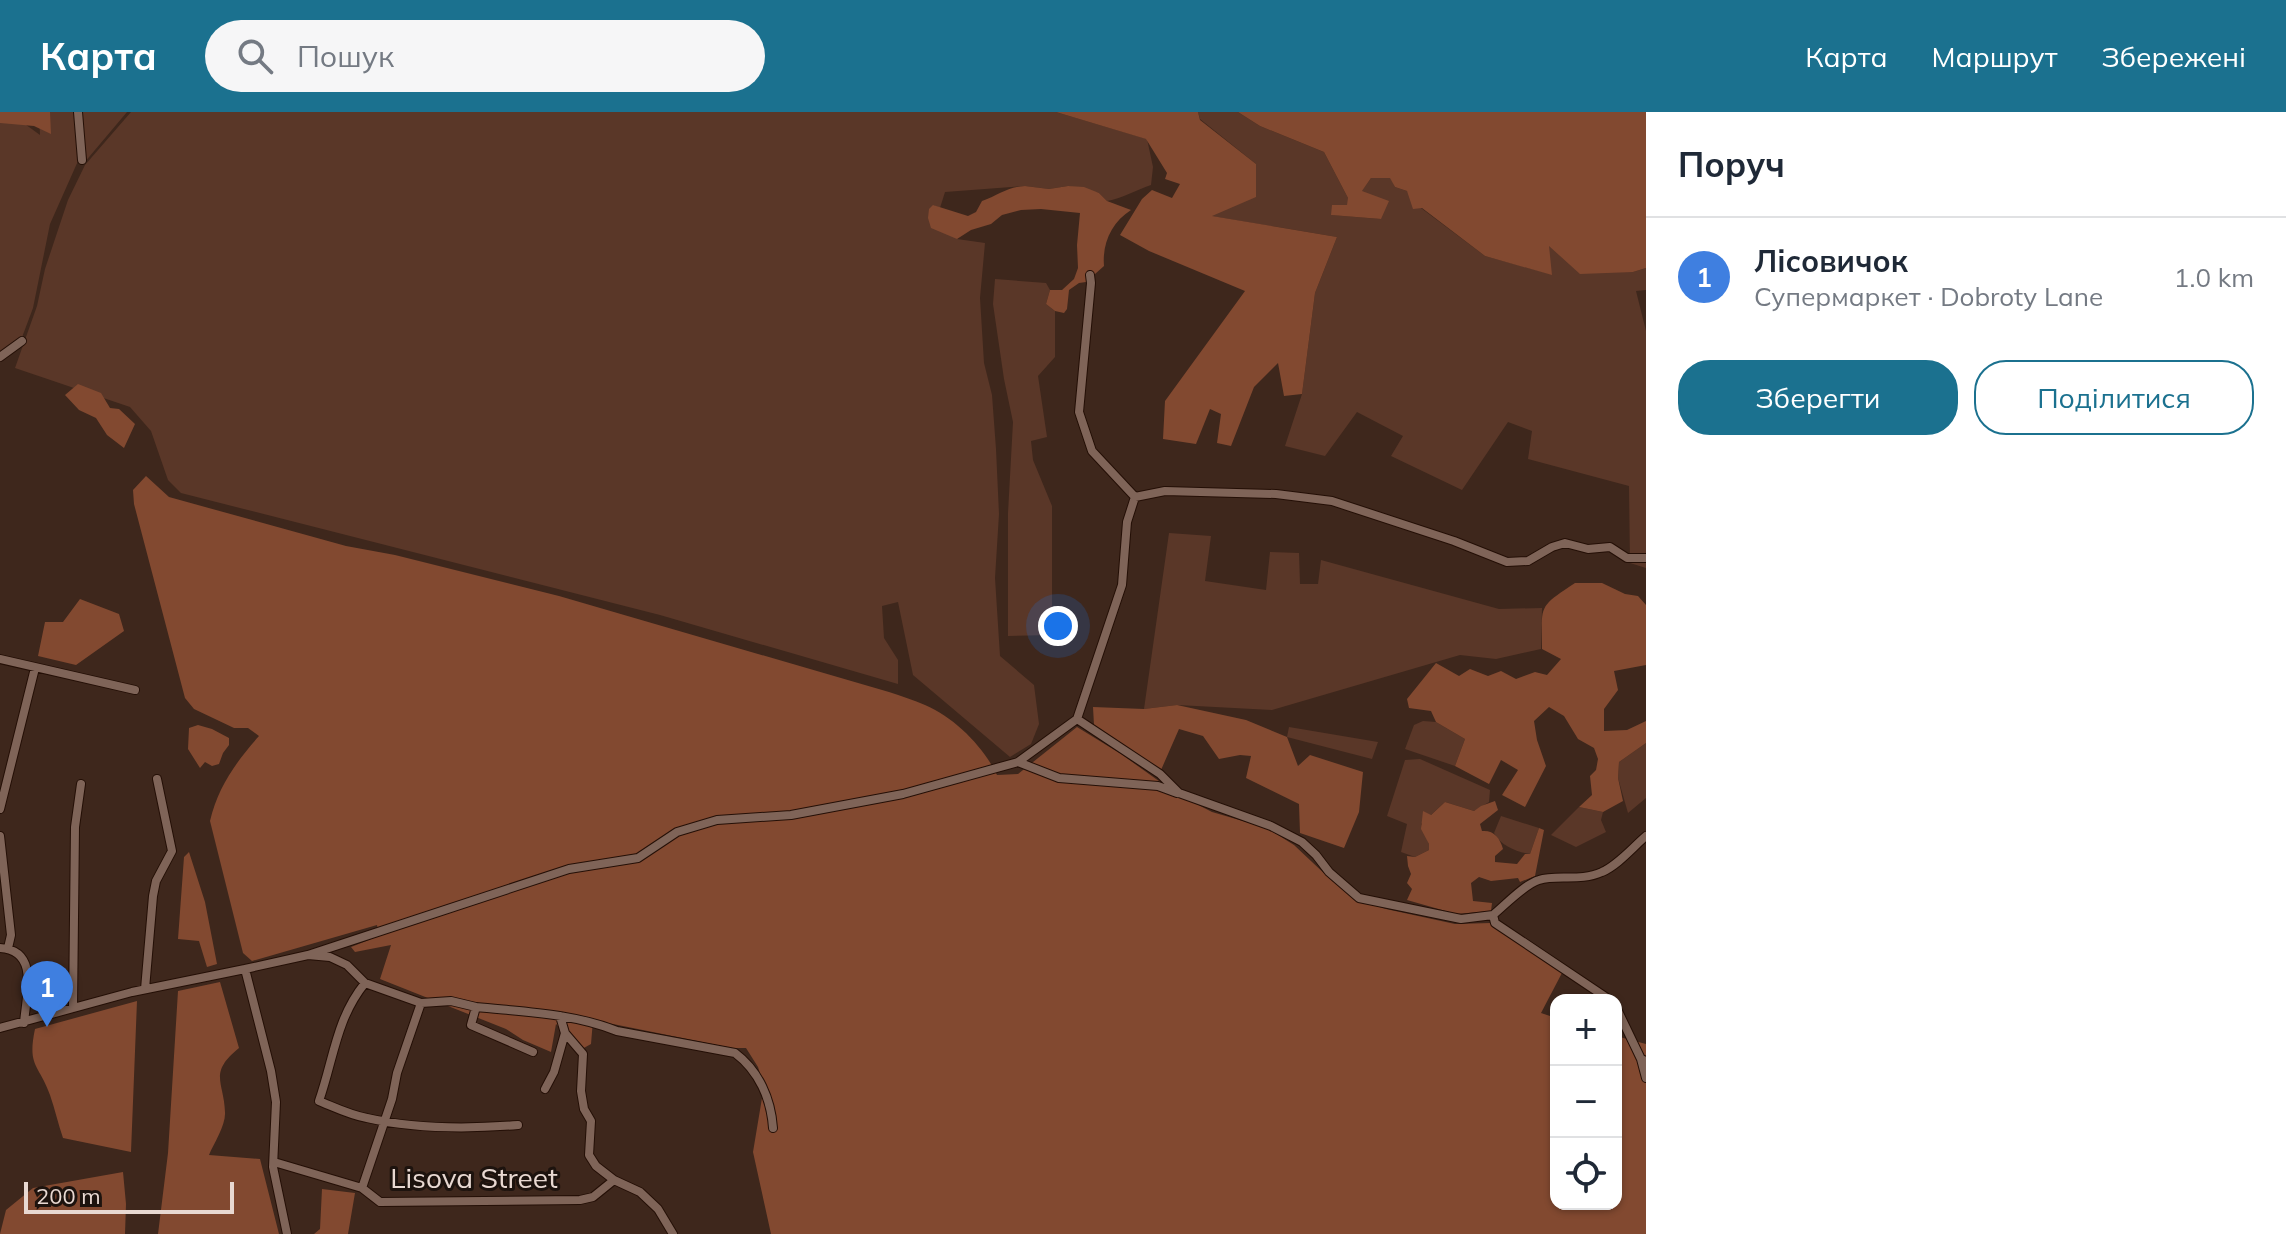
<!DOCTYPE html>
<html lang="uk">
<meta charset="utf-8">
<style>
:root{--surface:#fff;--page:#f6f6f7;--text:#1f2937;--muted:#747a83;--line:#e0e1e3;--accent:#1b718f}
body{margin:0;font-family:Mulish,sans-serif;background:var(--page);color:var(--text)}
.controls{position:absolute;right:24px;bottom:24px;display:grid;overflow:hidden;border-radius:16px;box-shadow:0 2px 6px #0004}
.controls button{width:72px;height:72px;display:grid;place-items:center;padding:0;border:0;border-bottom:2px solid var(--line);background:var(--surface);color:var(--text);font:40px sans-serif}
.scale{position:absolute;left:24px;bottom:20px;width:210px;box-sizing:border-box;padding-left:8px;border:4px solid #e8d8d1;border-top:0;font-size:22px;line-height:28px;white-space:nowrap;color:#e8d8d1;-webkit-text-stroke:6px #1d130e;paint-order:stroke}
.you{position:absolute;left:1058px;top:514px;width:28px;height:28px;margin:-20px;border:6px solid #fff;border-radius:50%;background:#1a73e8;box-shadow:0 0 0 12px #1a73e833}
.badge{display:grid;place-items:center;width:52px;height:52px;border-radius:50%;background:var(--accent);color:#fff;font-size:26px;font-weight:700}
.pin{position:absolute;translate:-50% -66px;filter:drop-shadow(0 2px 4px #0008)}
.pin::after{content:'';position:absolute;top:42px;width:28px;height:24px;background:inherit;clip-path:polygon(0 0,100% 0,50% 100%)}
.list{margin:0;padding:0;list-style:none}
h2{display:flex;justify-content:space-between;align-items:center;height:104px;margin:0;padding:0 32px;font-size:34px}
h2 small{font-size:26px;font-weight:400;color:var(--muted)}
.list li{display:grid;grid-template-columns:52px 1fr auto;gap:24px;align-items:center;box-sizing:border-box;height:120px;padding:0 32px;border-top:2px solid var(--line)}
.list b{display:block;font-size:30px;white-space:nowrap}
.list p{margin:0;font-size:26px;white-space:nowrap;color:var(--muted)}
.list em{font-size:26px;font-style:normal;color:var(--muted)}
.actions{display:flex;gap:16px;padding:24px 32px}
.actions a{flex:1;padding:18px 0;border:2px solid var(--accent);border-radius:32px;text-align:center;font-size:28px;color:var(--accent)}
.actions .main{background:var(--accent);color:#fff}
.icon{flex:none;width:44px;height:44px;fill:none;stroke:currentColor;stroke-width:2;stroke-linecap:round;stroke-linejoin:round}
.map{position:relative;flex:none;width:1646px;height:1122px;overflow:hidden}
header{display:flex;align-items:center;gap:48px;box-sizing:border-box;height:112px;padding:0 40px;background:var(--accent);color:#fff}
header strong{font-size:38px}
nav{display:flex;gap:44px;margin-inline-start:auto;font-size:28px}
.search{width:560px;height:72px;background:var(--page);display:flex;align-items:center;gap:20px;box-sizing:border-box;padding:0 28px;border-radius:44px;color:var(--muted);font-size:30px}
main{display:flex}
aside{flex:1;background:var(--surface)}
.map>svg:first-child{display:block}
.green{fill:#5a3728}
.forest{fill:#824930}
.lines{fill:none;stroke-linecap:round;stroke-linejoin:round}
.minor-casing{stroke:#240f06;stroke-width:10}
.minor{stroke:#7f6458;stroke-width:8}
.labels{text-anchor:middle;stroke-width:6;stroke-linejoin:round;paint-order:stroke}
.street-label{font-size:28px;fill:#e8d8d1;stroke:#1d130e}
</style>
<header>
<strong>Карта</strong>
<div class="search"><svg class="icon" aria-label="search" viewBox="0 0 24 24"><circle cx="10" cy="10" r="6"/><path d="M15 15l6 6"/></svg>Пошук</div>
<nav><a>Карта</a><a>Маршрут</a><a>Збережені</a></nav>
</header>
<main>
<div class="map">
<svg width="1646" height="1122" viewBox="0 0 1646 1122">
<rect width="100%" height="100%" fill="#3e271c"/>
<path class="green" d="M39,0H127L84,51L78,49L50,112L33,196L21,228L0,242V4L18,7L40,23Z
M131,0H1056L1147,27L1153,55L1151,73C1136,78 1123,86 1107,89L1099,81L1068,74L1049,77L1025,74L945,80L940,96L933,93L957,127L985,131L980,186L984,251L992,283L996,337L999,402L995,466L1000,544L1034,573L1039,612L1031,632L1010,645L913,563L898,490L882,494L884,526L898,548V572L660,503L181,381L168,368L151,319L130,295L15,256L37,194L45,157L68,88L85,53Z
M1198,0H1238L1260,14L1324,40L1348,86V93H1332V103L1381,107L1361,80L1371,66H1391L1395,75L1407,79L1421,96L1485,144L1551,162L1548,133L1633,160L1646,156V178L1636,179L1646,219V456L1630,451L1629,374L1528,347L1532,319L1508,310L1462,378L1391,344L1403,324L1357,300L1325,344L1285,334L1302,282L1315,181L1337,125L1211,104L1256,52L1200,7Z
M995,167L1046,171L1050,178L1046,192L1055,199V245L1038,264L1047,325L1031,329L1033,348L1052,394V523L1008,524V401L1013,310L1004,267L993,192Z
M1169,421L1211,424L1205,469L1266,478L1270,440L1299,441L1300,472H1318L1321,448L1499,497L1542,496L1541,537L1496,547L1460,543L1272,598L1177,593L1144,597Z
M1423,609L1436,610L1465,627L1455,654L1405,637L1414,613Z
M1289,615L1378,630L1372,647L1287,625Z
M1646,631V686L1628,701L1618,666L1619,650Z
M1420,647L1490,678L1489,690L1474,699L1445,690L1421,712L1429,732V738L1415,745L1401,740L1407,712L1387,704L1405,648Z
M1579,695L1603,700L1601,708L1606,720L1576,735L1551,723Z
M1501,704L1539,716L1530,742C1517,740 1501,734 1494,721Z"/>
<path class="forest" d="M0,0H50L51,22L34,14L0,11Z
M1056,0H1198L1200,8L1256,52V85L1212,104L1337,125L1315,181L1302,282L1284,284L1278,251L1254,275L1231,334L1217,331L1221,302L1210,297L1196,332L1163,327L1165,289L1245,179L1149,139L1120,123L1142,87L1152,78L1172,86L1180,72L1165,67L1167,61L1146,27Z
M1238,0H1646V156L1633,160L1580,162L1549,134L1552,163L1485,144L1422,96L1413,97L1407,79L1395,75L1390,66H1371L1362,79L1389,89L1381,107L1331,103L1332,93H1347L1348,86L1324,40L1260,14Z
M1025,74L1049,77L1068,74L1084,75L1099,81L1107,89L1131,98C1112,110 1102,131 1104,154L1086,170L1079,171L1069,178L1067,197L1064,201L1055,199L1046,192L1050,178H1062L1074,167L1078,156L1077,133L1080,101L1041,97L1021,98L1002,103L991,112L971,118L957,127L931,116L928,106L929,97L933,93L968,104L976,100L982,89C999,83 1007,75 1025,74Z
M78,272L101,281L110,296L119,297L135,312L124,336L107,323L96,306L79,298L65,283Z
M146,364L169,385L346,434L395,443L559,484L889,580C901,584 914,588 925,593C955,606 983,634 997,663L1018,662L1077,615L1121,642L1177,682L1212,700L1267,716L1294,733L1329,766L1357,788L1386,797L1455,812L1491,811L1563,859L1541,901L1556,906V1092H1616V924L1646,932V1122H771L753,1040L764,974L758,955L746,936H732L593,908L591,932L582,937L556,912L551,940L523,928L506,917L380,867L391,833L355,840L351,835L379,824L377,813L252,849L243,841L210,709C218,675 236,650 259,624L248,616H234L194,597L185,586L134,392L133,378Z
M1575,471H1602L1625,482L1638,484L1646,493V553L1614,559L1618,578L1604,597V619L1627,618L1646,609V631L1619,650L1618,666L1623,689L1603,700L1579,695L1592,683L1590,664L1596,658L1598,647L1594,636L1578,627L1564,604L1549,595L1534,609L1537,628L1546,654L1525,695L1502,683L1518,658L1501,648L1489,672L1455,654L1465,627L1436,610L1431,599L1409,596L1407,587L1436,551L1459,564L1470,557L1488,564L1501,559L1516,567L1535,560L1547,563L1561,547L1542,537C1542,493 1537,496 1575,471Z
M80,487L119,502L124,519L76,553L38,544L45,510H63Z
M1177,593L1246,608L1287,625L1298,654L1310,643L1363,660L1359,700L1344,736L1300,721L1299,692L1246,666L1251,644L1240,643L1219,647L1203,624L1179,617L1161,658L1094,613L1093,595L1144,597Z
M198,613L212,617L229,626V633L223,641L219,652L212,654L205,650L200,656L188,637L189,616Z
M1495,689L1498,698L1480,712L1482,719C1494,718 1500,726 1503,737L1495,744V750L1517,752L1525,742H1530L1539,716L1544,718L1535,764L1520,770L1518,766L1491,769L1479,765L1471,771L1473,789L1492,791L1491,799L1456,802L1407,788L1412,777L1407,771L1411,762L1408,754L1407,744L1415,745L1429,738V732L1421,717L1423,699L1431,703L1445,690L1474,699L1481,694Z
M189,740L205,790L217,852L207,855L199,829L178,827L184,745Z
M220,870L239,936C208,961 224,970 225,1000C226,1013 214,1031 209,1043L260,1047L279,1122H158L168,1041L178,879Z
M137,889L131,1040L63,1026C58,1012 55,997 50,983C39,952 27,955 35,917Z
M123,1060L126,1092L125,1122H0L6,1098L33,1076Z
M322,1077L355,1081L348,1122H314L320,1117Z"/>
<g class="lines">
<g class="minor-casing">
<path id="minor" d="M78,0L82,48
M1090,163L1091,171L1079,300L1092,339L1135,385
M0,245L22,229
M0,547L135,578
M1077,607L1122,473L1127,410L1135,385L1165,379L1276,382L1332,389L1454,429L1507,450L1528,449L1552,435L1565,431L1588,437L1610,435L1627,446H1646
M1077,607L1160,662L1179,681L1271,714L1302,730L1316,743L1329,760L1359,786L1461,807L1493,803L1495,811L1610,888
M1018,650L1059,666L1158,674L1177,681
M0,697L35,556
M0,724L11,823L8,836
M1493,803C1505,793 1525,772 1539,768C1556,762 1581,770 1602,760C1618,753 1632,736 1646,724
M0,836C40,838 26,884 24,911
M308,843L569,757L638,746L677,720L717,708L791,703L903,682L1018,650L1077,607
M365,871C336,907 334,946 319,989C334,995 350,1003 367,1006C415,1017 468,1017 518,1013
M145,877L153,784L156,769L172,739L157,667
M421,891L397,961L392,987L362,1076L380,1090L580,1088L593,1085L614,1068
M476,895C524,900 572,901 617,919L735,941C759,959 771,987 773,1016
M1616,895L1641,947L1646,949
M73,896L75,715L81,672
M560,904L565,921L583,942L581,979L584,997L591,1009L589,1043L596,1054L614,1068L640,1080L658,1097L673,1122
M0,916L132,880L245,857
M1641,947L1646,966
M545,977L554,960L565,921
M274,1050L362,1076
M287,1122L273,1055L276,990L271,959L245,857L308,843L330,845L347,853L365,871L421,891L451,889L476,895L471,913L533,940"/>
</g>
<use href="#minor" class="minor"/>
</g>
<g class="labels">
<g class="street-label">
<text x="474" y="1076">Lisova Street</text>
</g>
</g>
</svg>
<div class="controls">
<button>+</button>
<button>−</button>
<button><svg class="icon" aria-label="locate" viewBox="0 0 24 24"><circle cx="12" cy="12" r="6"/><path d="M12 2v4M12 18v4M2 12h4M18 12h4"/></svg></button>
</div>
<div class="scale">200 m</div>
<div class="you"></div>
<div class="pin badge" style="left:47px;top:915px;background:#3f7fe0">1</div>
</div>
<aside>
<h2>Поруч<small></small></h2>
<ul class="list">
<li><span class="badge" style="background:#3f7fe0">1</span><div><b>Лісовичок</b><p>Супермаркет · Dobroty Lane</p></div><em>1.0 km</em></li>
</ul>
<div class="actions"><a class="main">Зберегти</a><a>Поділитися</a></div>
</aside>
</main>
